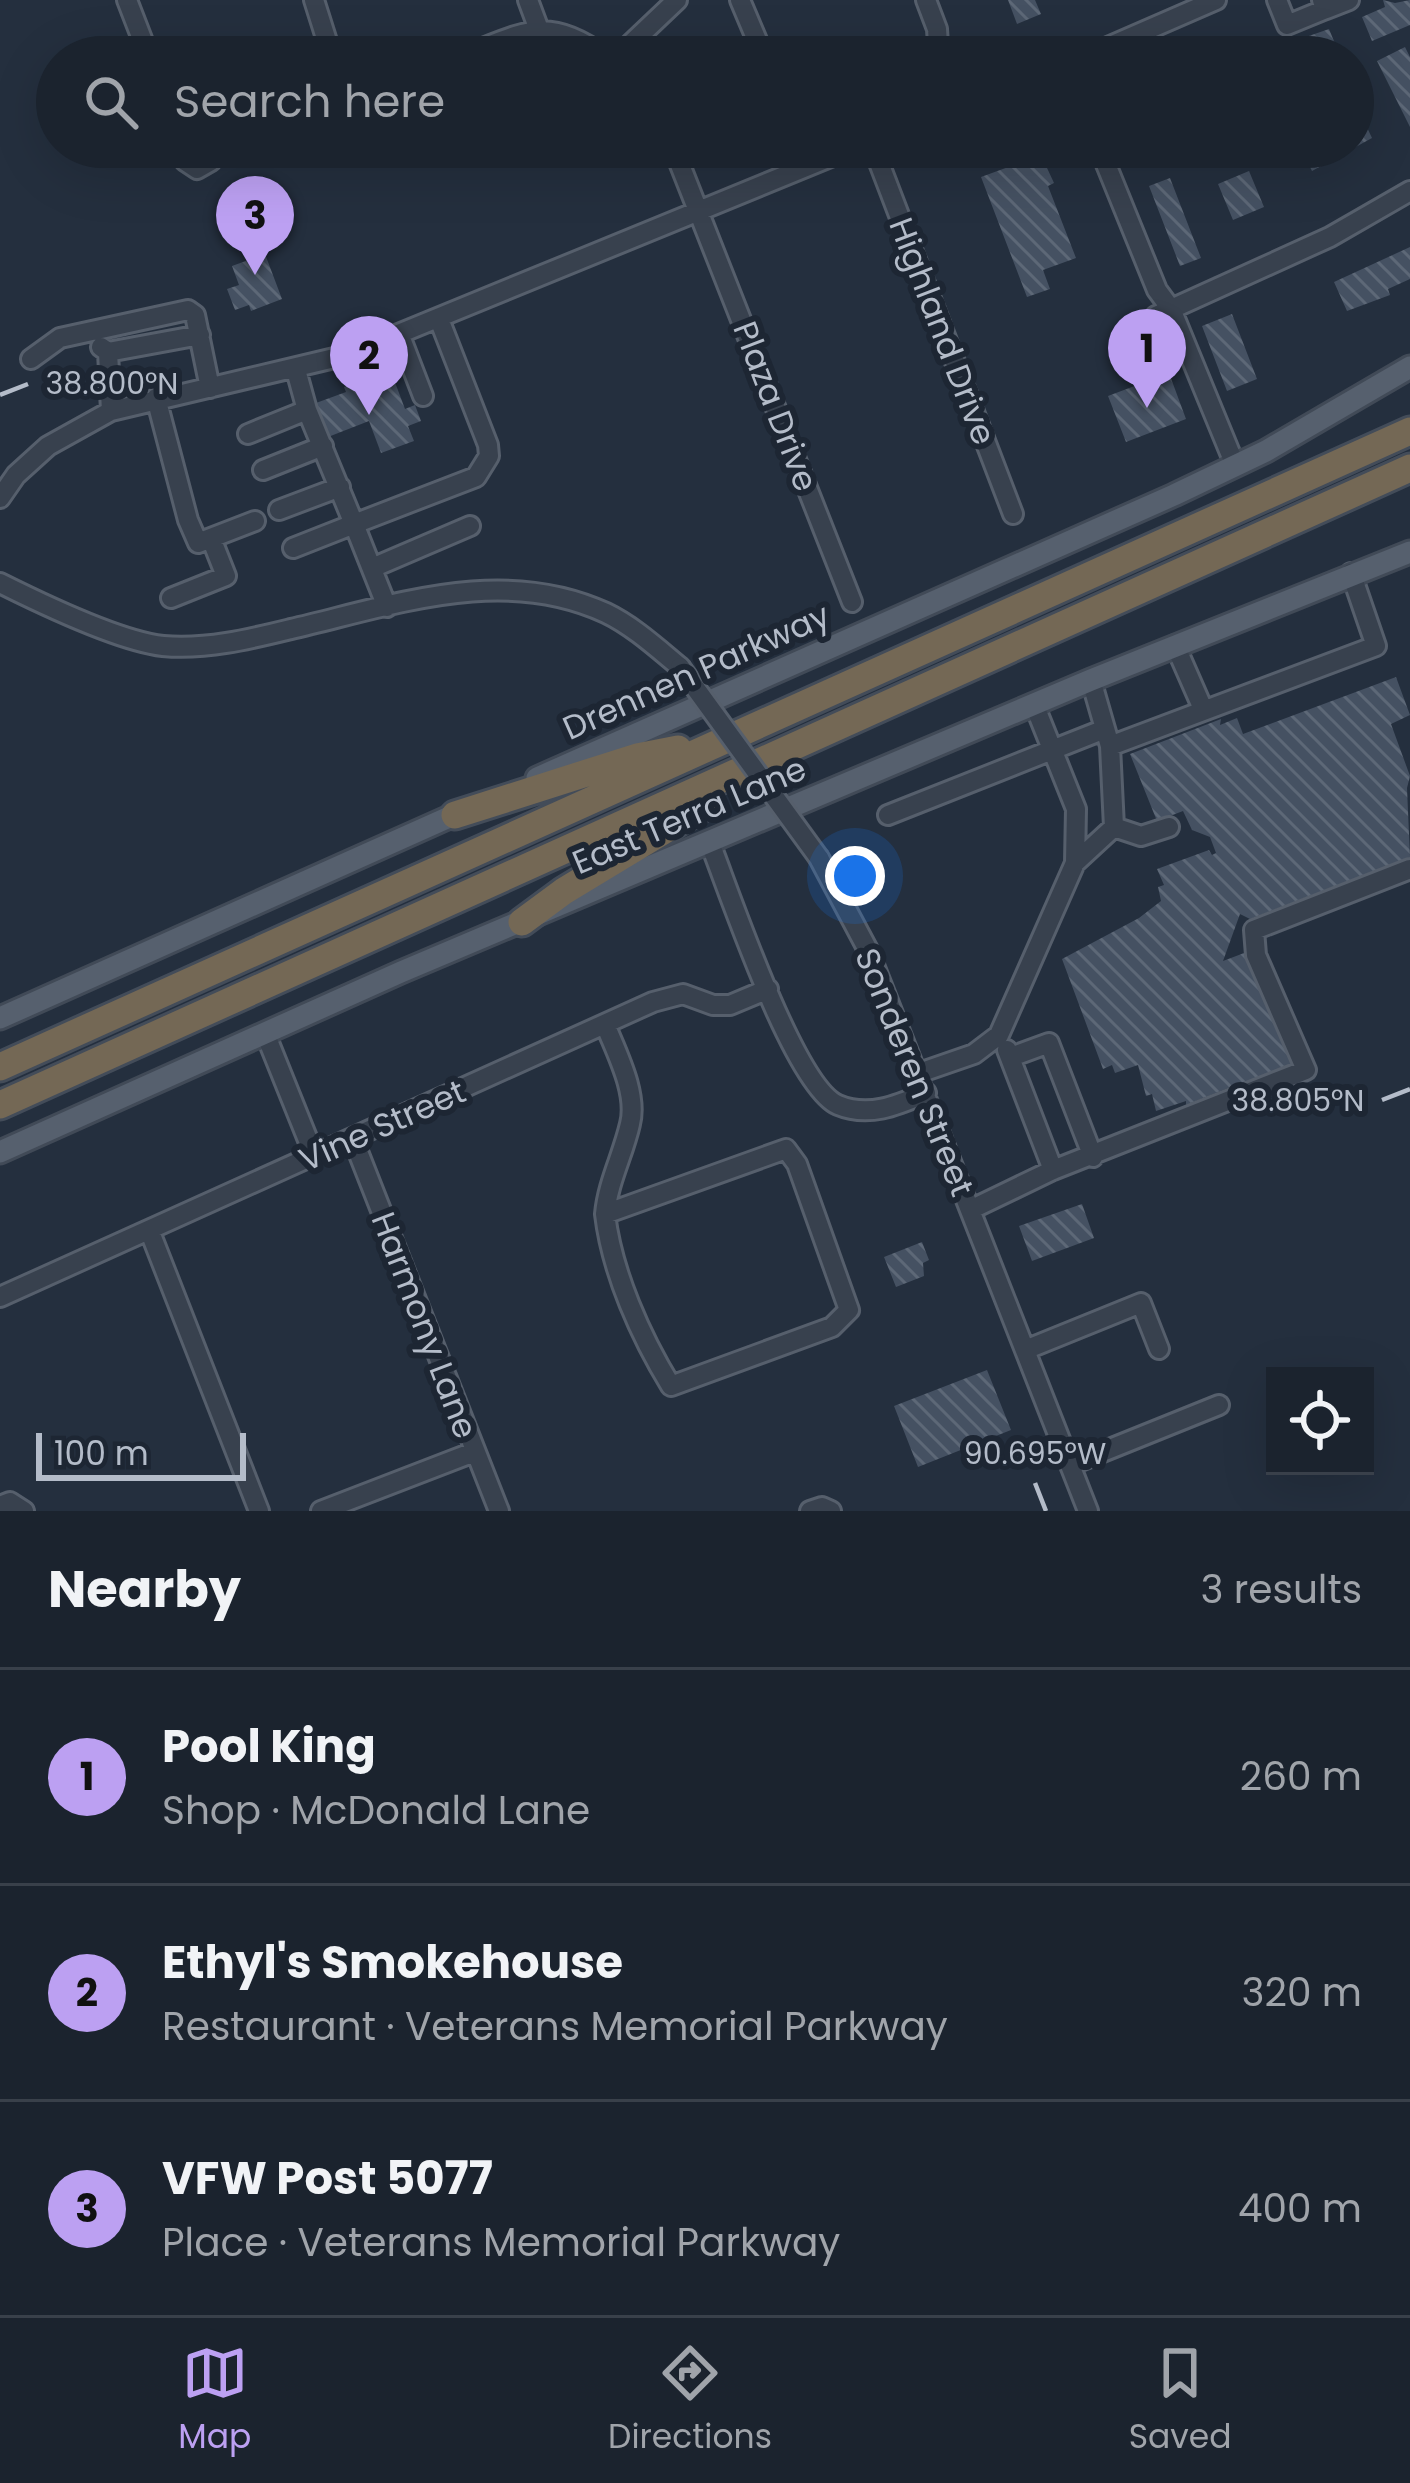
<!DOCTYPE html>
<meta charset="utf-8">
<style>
:root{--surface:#1b232e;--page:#242b36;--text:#f1f3f6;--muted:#a0a4aa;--line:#39404a;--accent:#bca0f2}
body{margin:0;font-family:Poppins,sans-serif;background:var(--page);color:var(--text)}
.controls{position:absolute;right:36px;bottom:36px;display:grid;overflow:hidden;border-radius:0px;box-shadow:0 12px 48px #0002}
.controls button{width:108px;height:108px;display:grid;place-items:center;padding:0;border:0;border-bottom:3px solid var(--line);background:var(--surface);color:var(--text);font:60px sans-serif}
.scale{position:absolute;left:36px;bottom:30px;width:210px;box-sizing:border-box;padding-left:12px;border:6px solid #b4bcc9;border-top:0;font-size:33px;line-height:42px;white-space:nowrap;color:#b4bcc9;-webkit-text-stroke:9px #1d2633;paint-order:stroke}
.you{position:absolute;left:855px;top:876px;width:42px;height:42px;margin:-30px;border:9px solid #fff;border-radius:50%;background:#1a73e8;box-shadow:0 0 0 18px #1a73e833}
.badge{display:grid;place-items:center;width:78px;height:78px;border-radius:50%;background:var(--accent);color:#111;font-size:39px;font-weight:700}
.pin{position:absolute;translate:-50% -99px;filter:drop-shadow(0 3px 6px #0008)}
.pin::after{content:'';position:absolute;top:63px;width:42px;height:36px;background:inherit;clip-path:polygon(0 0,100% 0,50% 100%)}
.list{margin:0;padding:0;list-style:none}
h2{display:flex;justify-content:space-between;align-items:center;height:156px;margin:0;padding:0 48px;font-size:51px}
h2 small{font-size:39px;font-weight:400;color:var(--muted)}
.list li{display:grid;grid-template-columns:78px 1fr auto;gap:36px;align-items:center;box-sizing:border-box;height:216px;padding:0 48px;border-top:3px solid var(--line)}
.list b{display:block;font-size:45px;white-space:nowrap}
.list p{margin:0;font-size:39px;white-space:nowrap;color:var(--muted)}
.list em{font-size:39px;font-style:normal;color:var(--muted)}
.icon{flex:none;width:66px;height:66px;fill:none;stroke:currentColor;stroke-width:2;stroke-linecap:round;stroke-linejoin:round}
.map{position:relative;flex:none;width:1410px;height:1511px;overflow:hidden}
.search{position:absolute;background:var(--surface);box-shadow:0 12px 48px #0002;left:36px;right:36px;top:36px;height:132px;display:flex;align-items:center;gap:30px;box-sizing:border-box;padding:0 42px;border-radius:66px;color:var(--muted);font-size:45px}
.sheet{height:804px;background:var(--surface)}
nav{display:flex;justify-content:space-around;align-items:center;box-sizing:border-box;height:168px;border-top:3px solid var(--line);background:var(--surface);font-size:33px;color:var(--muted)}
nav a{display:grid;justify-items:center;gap:6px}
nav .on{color:var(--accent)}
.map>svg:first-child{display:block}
.building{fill:url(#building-back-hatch)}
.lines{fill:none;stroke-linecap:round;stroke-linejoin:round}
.minor-casing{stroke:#565f6c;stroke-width:24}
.major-casing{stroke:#414a57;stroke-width:27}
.highway-casing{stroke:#434c59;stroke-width:33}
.minor{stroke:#38414e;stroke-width:18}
.major{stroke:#56606e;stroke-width:21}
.highway{stroke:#746855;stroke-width:27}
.minor-bridge-casing{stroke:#565f6c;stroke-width:24;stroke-linecap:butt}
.minor-bridge{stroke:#38414e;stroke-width:18}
.ticks{fill:none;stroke:#b4bcc9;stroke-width:4.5}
.labels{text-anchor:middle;stroke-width:12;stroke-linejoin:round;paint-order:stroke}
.street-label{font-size:33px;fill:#b4bcc9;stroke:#1d2633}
.ticks-label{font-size:30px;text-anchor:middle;fill:#b4bcc9;stroke:#1d2633;stroke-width:12;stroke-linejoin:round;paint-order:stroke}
</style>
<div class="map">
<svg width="1410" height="1511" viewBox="0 0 1410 1511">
<defs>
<pattern id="building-back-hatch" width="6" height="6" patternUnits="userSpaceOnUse" patternTransform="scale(3)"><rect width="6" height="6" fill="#455162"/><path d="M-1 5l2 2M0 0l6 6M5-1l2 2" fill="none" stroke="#5d6877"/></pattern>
</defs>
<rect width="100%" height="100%" fill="#242f3e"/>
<path class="building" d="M1008,0H1035L1041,14L1017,24Z
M1383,0L1395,3L1410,0V25L1372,41L1362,17L1385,7Z
M1329,29L1336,46L1310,55L1303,38Z
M1405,47L1410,57V127L1377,61Z
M1353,98L1372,138L1312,171L1300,147H1353Z
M1041,155L1054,183L1048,186L1076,258L1043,270L1050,289L1027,297L981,177Z
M1249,171L1264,207L1233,220L1218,184Z
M1170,178L1201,258L1180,266L1149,186Z
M1410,247V279L1388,289L1390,295L1347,311L1334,282Z
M265,254L282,299L251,311L249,305L235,310L227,289L239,285L232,266Z
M1232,314L1257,379L1227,391L1202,326Z
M390,369L405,409L415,405L421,421L408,426L414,441L381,453L369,421L328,437L316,403L346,392L344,387Z
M1169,373L1186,419L1126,442L1108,396Z
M1396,677L1410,715L1391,724L1410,776L1407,788L1410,857L1250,919L1240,914L1223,961L1252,950L1294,1072L1237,1093L1233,1086L1186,1105V1101L1156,1111L1152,1094L1146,1096L1138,1065L1115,1073L1112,1065L1103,1069L1062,959L1139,918L1161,901L1158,887L1164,885L1157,869L1209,850L1212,855L1216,853L1210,837L1192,830L1183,811L1157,821L1130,754L1221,719L1220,725L1237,718L1243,734Z
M1082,1204L1094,1238L1032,1261L1019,1226Z
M922,1242L929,1260L923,1263L924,1276L896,1287L884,1257Z
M987,1370L1011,1430L918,1467L894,1406Z"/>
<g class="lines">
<g class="minor-casing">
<path id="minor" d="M127,0L149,57
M314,0L332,57
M528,0L538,27
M740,0L764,57
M1277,0L1287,25L1326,9
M1322,0L1326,9L1349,0
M460,57C522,34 546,13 605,57
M617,57L677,0
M917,57L938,44L937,29L926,0
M1085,57L1216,0
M184,147L185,161L197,169L211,161L217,147
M673,147L852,602
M873,147L1013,514
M1099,147L1157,290L1171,309L1235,465
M1156,316L1330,237L1410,191
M400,336L423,396
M101,347L108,352L111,411
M108,352L200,335
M31,359L60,338L188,310L195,315L210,388
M296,370L307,410L354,524L476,477L489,456L488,445L439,319
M156,398L188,520L198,543L255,521
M248,434L307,410
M263,470L323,446
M0,498L16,475L48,446L111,411L347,355L855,147
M279,510L340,487
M293,548L354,524L387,607
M372,568L470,526
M0,583C42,604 119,641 163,646C206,650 250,639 291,629C395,605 502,565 606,613C633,626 657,648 680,667
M171,598L226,576L211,538
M1175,645L1203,709
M1110,746L1376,646L1351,573
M888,815L1105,729
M1114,827L1141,836L1169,827
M710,843C730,894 794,1086 838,1105C869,1118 898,1105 926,1093
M819,858L868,950L1088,1511
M1075,863L1114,827L1110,746L1091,680
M605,1024C616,1052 638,1093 630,1124C623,1155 608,1182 605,1214
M265,1033L314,1155
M1007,1050L1053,1170
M1011,1057L1049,1043L1093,1157
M919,1073L974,1054L999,1035L1075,863L1076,809L1034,704
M353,1139L499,1511
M786,1149L797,1164L849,1310L832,1327L671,1386C641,1337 612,1273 605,1214Z
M970,1210L1053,1170L1306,1070L1256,955L1254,930L1410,869
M150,1232L259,1511
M0,1297L653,1002L683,994L713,1005H730L768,989
M1025,1350L1141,1303L1159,1349
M1070,1465L1219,1405
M0,1506L10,1502L24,1511
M321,1511L474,1452
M810,1511L822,1507L831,1511"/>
</g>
<g class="major-casing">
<path id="major" d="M537,778L1174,495L1266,451L1410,367
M0,1018L465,810
M0,1152L401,972L1091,680L1410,552"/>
</g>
<g class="highway-casing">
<path id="highway" d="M455,815L637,757L678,749
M522,922L564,891L706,805
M0,1067L1410,431
M0,1105L1410,468"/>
</g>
<use href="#minor" class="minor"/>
<use href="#major" class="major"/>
<use href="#highway" class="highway"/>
<g class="minor-bridge-casing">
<path id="minor-bridge" d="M680,667L819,858"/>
</g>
<use href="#minor-bridge" class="minor-bridge"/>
</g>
<path class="ticks" d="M0,395L28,384M1382,1100L1410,1089M1035,1483L1046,1511"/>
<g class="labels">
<g class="street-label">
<text transform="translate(943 331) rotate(69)" y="12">Highland Drive</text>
<text transform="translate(776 406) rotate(69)" y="12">Plaza Drive</text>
<text transform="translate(696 671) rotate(-24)" y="12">Drennen Parkway</text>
<text transform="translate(689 815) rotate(-23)" y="12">East Terra Lane</text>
<text transform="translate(915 1072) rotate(68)" y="12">Sonderen Street</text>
<text transform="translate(382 1125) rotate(-24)" y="12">Vine Street</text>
<text transform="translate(425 1325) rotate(69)" y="12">Harmony Lane</text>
</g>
</g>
<g class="ticks-label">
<text x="112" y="394">38.800°N</text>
<text x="1298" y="1111">38.805°N</text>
<text x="1035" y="1464">90.695°W</text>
</g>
</svg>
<div class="controls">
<button><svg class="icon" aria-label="locate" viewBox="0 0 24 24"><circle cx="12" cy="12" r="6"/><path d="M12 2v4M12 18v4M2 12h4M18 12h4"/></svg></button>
</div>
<div class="scale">100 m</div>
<div class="you"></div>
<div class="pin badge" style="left:1147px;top:408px">1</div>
<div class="pin badge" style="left:369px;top:415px">2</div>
<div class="pin badge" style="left:255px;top:275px">3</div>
<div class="search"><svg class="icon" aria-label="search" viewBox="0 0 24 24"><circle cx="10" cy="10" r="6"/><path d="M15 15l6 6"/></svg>Search here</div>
</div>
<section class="sheet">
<h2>Nearby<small>3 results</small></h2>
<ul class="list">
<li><span class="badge">1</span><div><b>Pool King</b><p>Shop · McDonald Lane</p></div><em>260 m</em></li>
<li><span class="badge">2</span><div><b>Ethyl's Smokehouse</b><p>Restaurant · Veterans Memorial Parkway</p></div><em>320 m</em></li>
<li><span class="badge">3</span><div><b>VFW Post 5077</b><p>Place · Veterans Memorial Parkway</p></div><em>400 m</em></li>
</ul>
</section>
<nav>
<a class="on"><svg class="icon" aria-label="map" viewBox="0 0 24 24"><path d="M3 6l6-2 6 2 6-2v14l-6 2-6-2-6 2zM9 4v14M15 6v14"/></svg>Map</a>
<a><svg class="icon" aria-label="directions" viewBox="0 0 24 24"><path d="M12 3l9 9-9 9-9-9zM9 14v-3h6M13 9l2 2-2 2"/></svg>Directions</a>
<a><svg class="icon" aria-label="saved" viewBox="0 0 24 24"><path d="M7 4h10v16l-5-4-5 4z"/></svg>Saved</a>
</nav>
